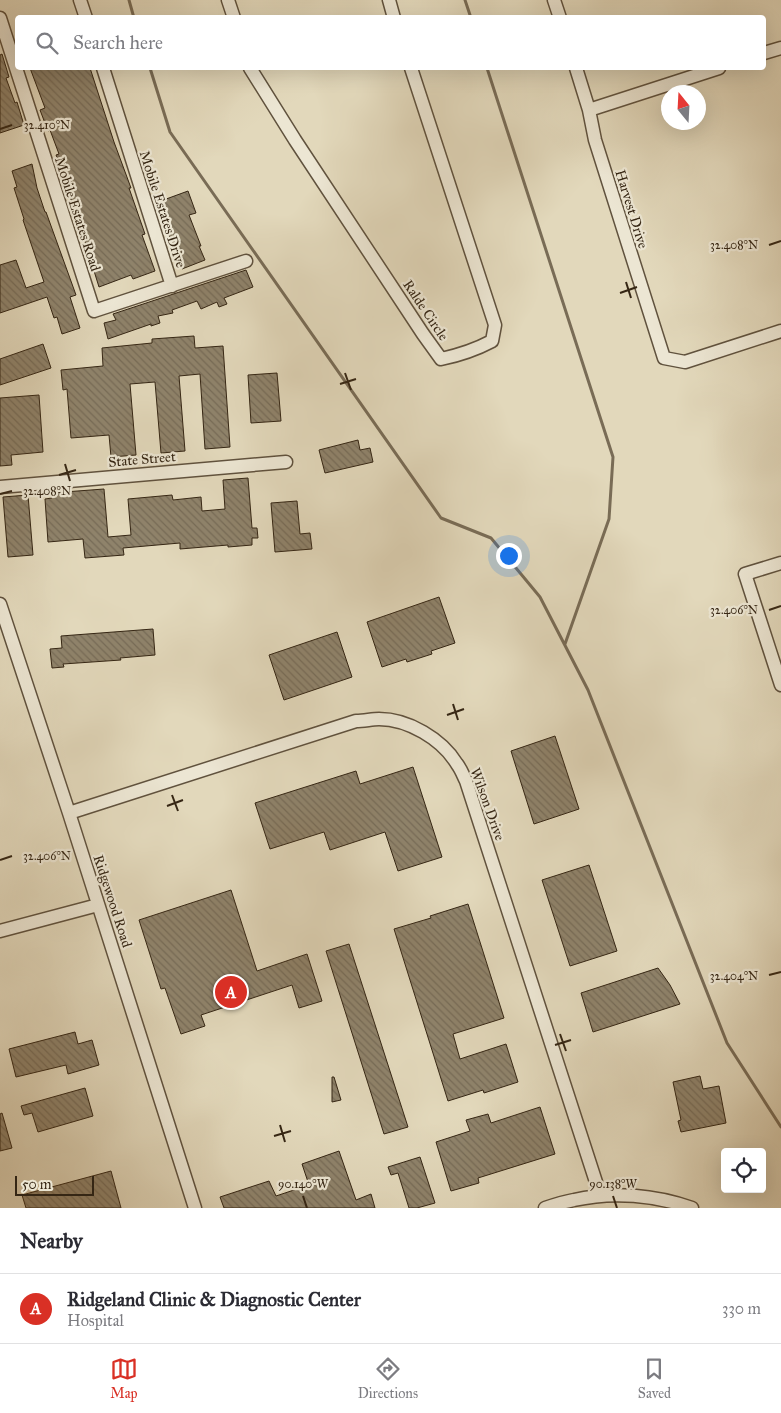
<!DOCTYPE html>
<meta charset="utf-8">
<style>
:root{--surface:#fff;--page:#f2f2f3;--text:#2b2b33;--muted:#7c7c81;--line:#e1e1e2;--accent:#d93025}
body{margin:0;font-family:"IM FELL Great Primer",serif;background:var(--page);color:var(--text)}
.controls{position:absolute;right:15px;bottom:15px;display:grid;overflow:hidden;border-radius:5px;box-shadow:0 5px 20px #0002}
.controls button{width:45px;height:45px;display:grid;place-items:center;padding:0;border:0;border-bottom:1px solid var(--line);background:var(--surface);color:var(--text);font:25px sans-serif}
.compass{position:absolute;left:661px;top:85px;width:45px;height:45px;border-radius:50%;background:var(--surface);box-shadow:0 5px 20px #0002;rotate:342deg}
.scale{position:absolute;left:15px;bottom:12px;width:79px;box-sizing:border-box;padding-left:5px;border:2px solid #352614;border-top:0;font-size:14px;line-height:18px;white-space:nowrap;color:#352614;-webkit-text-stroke:4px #ece6d3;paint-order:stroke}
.you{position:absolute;left:508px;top:555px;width:18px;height:18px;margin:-12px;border:4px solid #fff;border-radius:50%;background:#1a73e8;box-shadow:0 0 0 8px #1a73e833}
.badge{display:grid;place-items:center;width:32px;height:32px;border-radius:50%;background:var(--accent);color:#fff;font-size:16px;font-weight:700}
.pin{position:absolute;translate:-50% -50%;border:2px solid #fff;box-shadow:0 1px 5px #0006}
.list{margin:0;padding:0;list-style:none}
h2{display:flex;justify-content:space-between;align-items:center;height:65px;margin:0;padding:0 20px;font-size:21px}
h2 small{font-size:16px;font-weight:400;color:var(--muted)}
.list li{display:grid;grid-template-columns:32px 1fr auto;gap:15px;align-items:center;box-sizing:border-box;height:70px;padding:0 20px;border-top:1px solid var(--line)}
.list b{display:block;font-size:19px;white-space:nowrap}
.list p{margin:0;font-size:16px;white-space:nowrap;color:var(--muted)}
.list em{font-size:16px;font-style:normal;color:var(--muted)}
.icon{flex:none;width:28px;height:28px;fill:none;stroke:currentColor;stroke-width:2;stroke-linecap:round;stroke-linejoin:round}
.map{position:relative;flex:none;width:781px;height:1208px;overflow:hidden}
.search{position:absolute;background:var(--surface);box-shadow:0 5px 20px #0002;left:15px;right:15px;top:15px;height:55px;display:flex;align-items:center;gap:12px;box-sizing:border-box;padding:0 18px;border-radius:5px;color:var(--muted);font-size:19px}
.sheet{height:135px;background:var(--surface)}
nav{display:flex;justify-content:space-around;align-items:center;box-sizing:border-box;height:70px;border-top:1px solid var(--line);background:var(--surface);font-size:14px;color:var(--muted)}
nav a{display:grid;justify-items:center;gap:2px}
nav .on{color:var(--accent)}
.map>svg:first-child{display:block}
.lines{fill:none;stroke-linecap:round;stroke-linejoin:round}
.stream{stroke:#796c56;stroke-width:3}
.building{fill:url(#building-back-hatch);stroke:#352614}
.minor-casing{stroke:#60523e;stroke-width:15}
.minor{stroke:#ece6d3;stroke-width:12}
.ticks{fill:none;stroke:#352614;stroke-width:2}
.labels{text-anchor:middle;stroke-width:4.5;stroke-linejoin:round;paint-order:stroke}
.street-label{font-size:14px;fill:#352614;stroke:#ece6d3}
.ticks-label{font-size:12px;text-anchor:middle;fill:#352614;stroke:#ece6d3;stroke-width:4.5;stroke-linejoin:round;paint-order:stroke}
</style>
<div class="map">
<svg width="781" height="1208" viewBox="0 0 781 1208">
<defs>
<pattern id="building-back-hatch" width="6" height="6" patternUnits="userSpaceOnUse" patternTransform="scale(1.25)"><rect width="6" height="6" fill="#8f836b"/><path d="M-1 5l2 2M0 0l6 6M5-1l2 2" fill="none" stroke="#766b57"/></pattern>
</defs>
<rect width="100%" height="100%" fill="#e2d8bb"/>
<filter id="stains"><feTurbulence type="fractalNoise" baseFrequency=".004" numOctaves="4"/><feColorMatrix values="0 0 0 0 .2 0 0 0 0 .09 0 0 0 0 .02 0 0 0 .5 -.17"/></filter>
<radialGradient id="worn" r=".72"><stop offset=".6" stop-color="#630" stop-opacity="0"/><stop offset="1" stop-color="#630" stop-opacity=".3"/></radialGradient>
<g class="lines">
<path class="stream" d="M129,0L134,18
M465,0L471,18
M150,68L170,132L441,518L491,538L540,597L588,690L727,1043L781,1127
M487,68L613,457L609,519L565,644"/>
</g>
<path class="building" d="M2,54L9,77L6,78L15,103L17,102L24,125L0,133V55Z
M30,68H90L114,142L131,188H129L145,234L142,235L155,271L133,279L131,275L99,287L77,216L60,170L62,169L56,155L59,154L50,130L48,131L40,110L45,108Z
M32,164L37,188L45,212H46L76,295L70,297L80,328L62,334L57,317L54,318L47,297L0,313V265L16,260L26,288L44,282L23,220L24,219L14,188L17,187L12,171Z
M188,191L196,213L189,215L201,246H199L205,260L182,269L168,233L169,232L158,202Z
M246,270L253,287L224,298L227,304L219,307L217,302L201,309L197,301L172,310L173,313L158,316L160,323L151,326V324L108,339L104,323L116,320L113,314Z
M194,336L195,348L223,346L230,447L205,449L200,374L179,376L185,451L161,453L155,382L130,384L136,455L111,457L109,435L71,438L67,389L63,390L61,370L103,366L102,348L152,343V339Z
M43,344L51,368L0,385V359Z
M277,373L281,421L251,423L248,375Z
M39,395L43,452L11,455L12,465L0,466V398Z
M358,440L360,450L370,448L373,462L325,473L319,450Z
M248,478L252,528H257L258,538H252V545L228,547V545L180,549V543L123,548L124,555L85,558L83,539L48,542L45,499L52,498L51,493L104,489L108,537L131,535L128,499L172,495L173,500L201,497L202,511L225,509L223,480Z
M28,495L33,555L8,557L3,497Z
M297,501L300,534L310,533L312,549L275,552L271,503Z
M439,597L455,643L431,651L432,654L407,662L406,659L382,667L367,622Z
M153,629L155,655L120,658L121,660L63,664L64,667L52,668L50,649L62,648L61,636Z
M337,632L352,677L284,700L269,655Z
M555,736L579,809L534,824L511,751Z
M413,767L442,857L398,871L385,832L330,850L324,832L270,849L255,803L356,771L360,784Z
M589,865L617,951L570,966L542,880Z
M231,890L257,971L307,954L322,1001L299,1008L292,985L201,1015L205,1026L181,1034L165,988L161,989L139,920Z
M468,904L504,1018L453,1034L460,1059L506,1044L518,1082L484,1093L483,1090L448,1101L394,929L431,918L430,916Z
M349,944L408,1127L384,1134L326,951Z
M658,968L670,985L680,1004L593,1032L581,993Z
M75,1032L78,1044L92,1040L99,1065L68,1074L66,1065L16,1077L9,1049Z
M700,1076L703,1089L719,1086L726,1123L681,1132L678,1121L681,1120L673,1082Z
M332,1077H334L341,1100L332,1102Z
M85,1088L93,1116L38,1132L32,1113L24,1115L21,1106Z
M540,1107L555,1154L478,1178L479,1183L451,1191L436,1142L470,1131L466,1120L488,1114L491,1123Z
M2,1113L12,1148L0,1151V1114Z
M339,1151L356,1200L371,1194L375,1208H224L220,1197L269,1181L276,1196L309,1185L302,1164Z
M420,1157L435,1203L417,1208H409L398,1173L391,1175L388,1167Z
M111,1171L121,1208H26L22,1195Z"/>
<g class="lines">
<g class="minor-casing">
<path id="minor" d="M80,0L86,18
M228,0L234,18
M389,0L394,18
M554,0L560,18
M0,18L94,311L246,261
M764,53L781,48
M103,68L172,286
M250,68L295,140L423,334L441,359C460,355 475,350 492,341L495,325L411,68
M576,68L589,110L595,140L664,358L685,362L781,331
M589,110L719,68
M0,487L286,462
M781,563L745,574L781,685
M0,604L69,813L195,1208
M69,813L356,721C364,721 372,719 379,719C408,719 442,739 457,764C461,769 463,775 466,781L596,1182L598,1196
M0,931L98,905
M545,1208C554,1205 564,1202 574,1200C613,1191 655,1195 692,1208"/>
</g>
<use href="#minor" class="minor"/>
</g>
<path class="ticks" d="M0,129L12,125M769,245L781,241M626,282L631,298M620,293L637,287M345,373L351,390M340,384L356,379M65,464L70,481M59,475L76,470M0,494L12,491M769,610L781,606M453,704L458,720M447,715L464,709M172,795L178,811M167,806L183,800M0,860L12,856M769,975L781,972M560,1034L566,1051M555,1045L571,1040M280,1125L285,1142M274,1136L291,1131M303,1196L307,1208M613,1196L617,1208"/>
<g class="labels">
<g class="street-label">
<text transform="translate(163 209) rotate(72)" y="5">Mobile Estates Drive</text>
<text transform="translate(632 209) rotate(73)" y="5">Harvest Drive</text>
<text transform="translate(78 214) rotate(72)" y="5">Mobile Estates Road</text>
<text transform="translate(426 310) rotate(56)" y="5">Ralde Circle</text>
<text transform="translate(142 459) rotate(-5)" y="5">State Street</text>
<text transform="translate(488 804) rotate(70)" y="5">Wilson Drive</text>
<text transform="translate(113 901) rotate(72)" y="5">Ridgewood Road</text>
</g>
</g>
<g class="ticks-label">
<text x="47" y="129">32.410°N</text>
<text x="734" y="249">32.408°N</text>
<text x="47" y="495">32.408°N</text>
<text x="734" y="614">32.406°N</text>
<text x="47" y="860">32.406°N</text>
<text x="734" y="980">32.404°N</text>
<text x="303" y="1188">90.140°W</text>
<text x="613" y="1188">90.138°W</text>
</g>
<rect width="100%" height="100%" filter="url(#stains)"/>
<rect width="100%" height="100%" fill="url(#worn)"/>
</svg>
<div class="controls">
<button><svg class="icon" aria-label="locate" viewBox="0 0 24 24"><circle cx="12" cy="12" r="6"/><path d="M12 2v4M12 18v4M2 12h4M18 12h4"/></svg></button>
</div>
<svg class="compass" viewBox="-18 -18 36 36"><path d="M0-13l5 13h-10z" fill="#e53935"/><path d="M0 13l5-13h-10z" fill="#7c7c81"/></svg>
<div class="scale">50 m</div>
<div class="you"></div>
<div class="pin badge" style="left:231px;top:992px">A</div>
<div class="search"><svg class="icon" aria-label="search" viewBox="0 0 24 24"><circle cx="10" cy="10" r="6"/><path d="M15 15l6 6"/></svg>Search here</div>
</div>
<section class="sheet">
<h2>Nearby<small></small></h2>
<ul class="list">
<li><span class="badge">A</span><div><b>Ridgeland Clinic &amp; Diagnostic Center</b><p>Hospital</p></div><em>330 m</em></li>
</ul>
</section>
<nav>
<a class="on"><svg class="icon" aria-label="map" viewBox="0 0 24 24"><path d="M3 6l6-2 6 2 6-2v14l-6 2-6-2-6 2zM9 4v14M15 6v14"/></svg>Map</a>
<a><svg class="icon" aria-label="directions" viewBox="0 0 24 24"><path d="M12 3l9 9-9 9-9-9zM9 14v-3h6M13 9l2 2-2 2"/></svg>Directions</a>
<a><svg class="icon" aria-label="saved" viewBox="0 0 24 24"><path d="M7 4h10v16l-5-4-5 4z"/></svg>Saved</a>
</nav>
